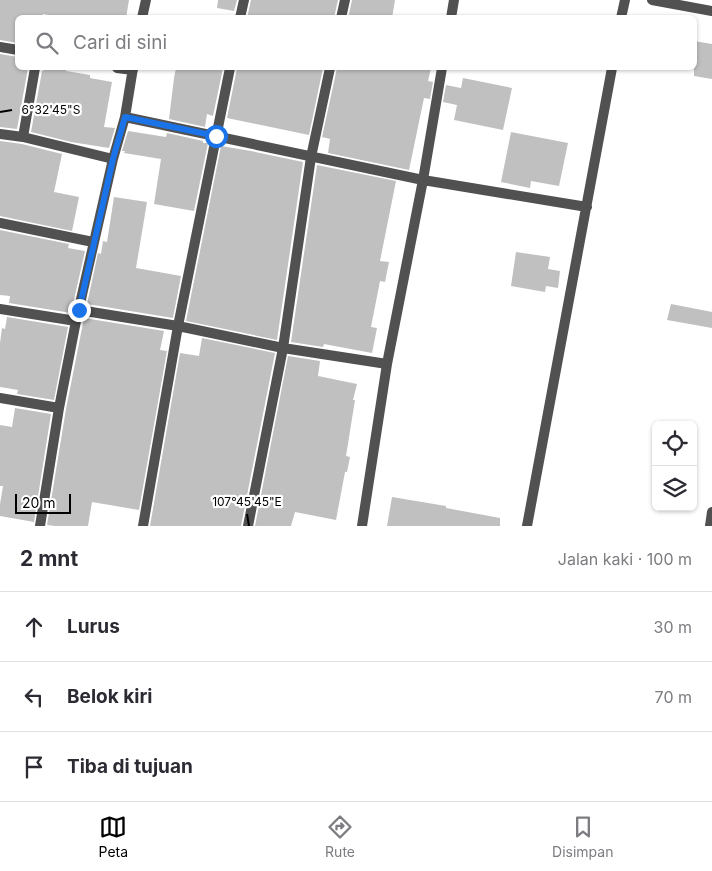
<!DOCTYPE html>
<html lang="id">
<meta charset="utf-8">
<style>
:root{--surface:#fff;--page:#f2f2f3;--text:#2b2b33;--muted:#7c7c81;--line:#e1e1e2;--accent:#000}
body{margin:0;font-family:Inter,sans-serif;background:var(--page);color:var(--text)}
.controls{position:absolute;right:15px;bottom:15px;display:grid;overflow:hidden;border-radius:8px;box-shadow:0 1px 4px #0004}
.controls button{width:45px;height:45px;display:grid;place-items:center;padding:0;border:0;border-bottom:1px solid var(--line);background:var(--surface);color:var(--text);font:25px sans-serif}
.scale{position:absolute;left:15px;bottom:12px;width:56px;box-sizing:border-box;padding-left:5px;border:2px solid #000;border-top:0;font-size:14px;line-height:18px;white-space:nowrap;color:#000;-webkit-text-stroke:4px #fff;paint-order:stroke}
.stop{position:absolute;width:15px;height:15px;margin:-11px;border:4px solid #1a73e8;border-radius:50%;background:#fff}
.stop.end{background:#1a73e8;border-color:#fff;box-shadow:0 1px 5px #0008}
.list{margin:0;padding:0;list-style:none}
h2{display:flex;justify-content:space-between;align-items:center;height:65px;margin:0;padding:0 20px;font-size:21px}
h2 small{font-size:16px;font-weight:400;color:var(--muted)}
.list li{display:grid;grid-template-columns:32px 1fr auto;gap:15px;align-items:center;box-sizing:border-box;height:70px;padding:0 20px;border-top:1px solid var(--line)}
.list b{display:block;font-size:19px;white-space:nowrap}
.list em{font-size:16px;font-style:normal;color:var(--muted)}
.icon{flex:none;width:28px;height:28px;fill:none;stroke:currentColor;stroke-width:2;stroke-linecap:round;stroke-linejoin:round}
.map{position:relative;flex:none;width:712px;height:526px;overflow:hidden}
.search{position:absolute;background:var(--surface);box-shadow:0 1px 4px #0004;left:15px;right:15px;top:15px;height:55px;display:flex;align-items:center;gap:12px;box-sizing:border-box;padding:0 18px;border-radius:8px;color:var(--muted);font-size:19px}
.sheet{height:275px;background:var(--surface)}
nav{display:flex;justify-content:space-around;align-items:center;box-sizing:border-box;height:70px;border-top:1px solid var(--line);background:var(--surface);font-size:14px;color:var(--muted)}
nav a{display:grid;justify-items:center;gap:2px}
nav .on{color:var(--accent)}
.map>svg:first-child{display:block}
.building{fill:#c0c0c0}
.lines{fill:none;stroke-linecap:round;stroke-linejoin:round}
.street{stroke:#515151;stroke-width:10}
.route{stroke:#1a73e8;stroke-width:6}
.ticks{fill:none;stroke:#000;stroke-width:2}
.ticks-label{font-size:12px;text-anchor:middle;fill:#000;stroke:#fff;stroke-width:4.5;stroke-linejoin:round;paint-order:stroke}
</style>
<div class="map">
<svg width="712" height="526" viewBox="0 0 712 526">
<rect width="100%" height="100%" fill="#fff"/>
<path class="building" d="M0,0H129L126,18H65L43,14L42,18H18V43L0,40Z
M218,0H237L234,11L217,8Z
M251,0H338L334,18H247Z
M352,0H395L392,18H348Z
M694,41L712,44V79L694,76Z
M0,54L18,57V68H28L17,129L0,127Z
M44,68H56L66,69V71L90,75V78L112,82L104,127L115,128L109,148L71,142L31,132L42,71H43Z
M176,68H223L213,116L207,114L205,127L169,119L174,78Z
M237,68H323L309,135L227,118Z
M337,68H431L428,81L433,82L430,99L424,98L409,170L328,153L330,139L322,137Z
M463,78L512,88L503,130L454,120L457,105L443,102L446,85L461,88Z
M128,131L166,137L167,133L203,141V143H208L194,211L154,204L161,159L124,153L125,151H122Z
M511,132L568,143L559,186L531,181L530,188L501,182Z
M0,141L22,144L62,154L54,192L79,197L72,231L0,216Z
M221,146L251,151L303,162L277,340L186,321Z
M317,165L396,181L380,261L389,262L385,282L380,281L371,327L377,328L372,353L324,344L323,347L291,342Z
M114,197L147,202L136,268L181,276L173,318L87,304L98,253L101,254L103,241L107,242Z
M0,230L69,244L68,248L85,251L71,313L9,303L10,296L0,295Z
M516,252L550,257L548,269L560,271L558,288L546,286L545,292L511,286Z
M671,304L712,312V328L667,320Z
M7,317L68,327L54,400L17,394L18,390L0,387V343L2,328L5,329Z
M84,318L164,331L160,350L167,351L139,510L92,502L88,526H55L47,525L66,409Z
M202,338L275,353L241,526H150L180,353L199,356Z
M288,356L320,361L318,376L357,384L353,400H355L346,456L350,457L347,472H345L336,520L295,512L291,526H255Z
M15,408L51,414L34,522L0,516V504L3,486H0V425L12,427Z
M392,497L446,506V508L500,518V526H387Z"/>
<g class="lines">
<path class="street" d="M652,0L712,11
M142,18L146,0
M240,18L244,0
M341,18L345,0
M451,18L454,0
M621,18L625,0
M0,47L18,50
M117,68L133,70
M125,117L423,180L587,207
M0,134L23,137L113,159
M23,137L35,68
M0,223L93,242
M0,309L76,321
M79,310L178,326L283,348L387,364
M0,398L59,408
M40,526L59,408L76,321L113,159L125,117L133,68
M143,526L178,326L230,68
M248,526L283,348L311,157L330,68
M362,526L387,364L423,180L442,68
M527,526L612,68
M710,526L712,512"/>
</g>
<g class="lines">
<path class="route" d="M79,310L113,159L125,117L216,136"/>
</g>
<path class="ticks" d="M0,112L12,110M247,514L249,526"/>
<g class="ticks-label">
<text x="51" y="114">6°32'45"S</text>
<text x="247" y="506">107°45'45"E</text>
</g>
</svg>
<div class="controls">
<button><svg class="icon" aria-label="locate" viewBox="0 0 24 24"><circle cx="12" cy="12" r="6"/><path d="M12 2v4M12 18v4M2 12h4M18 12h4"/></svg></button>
<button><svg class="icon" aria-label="layers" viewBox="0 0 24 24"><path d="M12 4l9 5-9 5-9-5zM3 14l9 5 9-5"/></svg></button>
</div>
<div class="scale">20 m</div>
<div class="stop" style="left:216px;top:136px"></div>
<div class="stop end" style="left:79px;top:310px"></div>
<div class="search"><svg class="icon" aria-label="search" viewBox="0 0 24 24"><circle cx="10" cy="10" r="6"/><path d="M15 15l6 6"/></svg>Cari di sini</div>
</div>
<section class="sheet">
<h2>2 mnt<small>Jalan kaki · 100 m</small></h2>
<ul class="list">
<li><svg class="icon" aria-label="ahead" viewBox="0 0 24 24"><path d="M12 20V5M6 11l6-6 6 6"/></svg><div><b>Lurus</b></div><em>30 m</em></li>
<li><svg class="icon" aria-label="left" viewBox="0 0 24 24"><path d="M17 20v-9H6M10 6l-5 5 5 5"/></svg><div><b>Belok kiri</b></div><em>70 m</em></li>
<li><svg class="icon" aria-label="arrive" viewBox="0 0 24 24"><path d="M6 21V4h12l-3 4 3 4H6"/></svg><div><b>Tiba di tujuan</b></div></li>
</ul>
</section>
<nav>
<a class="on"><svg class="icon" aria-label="map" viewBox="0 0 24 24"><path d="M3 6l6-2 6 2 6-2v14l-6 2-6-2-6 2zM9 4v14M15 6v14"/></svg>Peta</a>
<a><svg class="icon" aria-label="directions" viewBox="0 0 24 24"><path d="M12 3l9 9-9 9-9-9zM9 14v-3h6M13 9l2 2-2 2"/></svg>Rute</a>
<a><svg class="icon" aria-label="saved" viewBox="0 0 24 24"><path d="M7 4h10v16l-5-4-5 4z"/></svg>Disimpan</a>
</nav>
